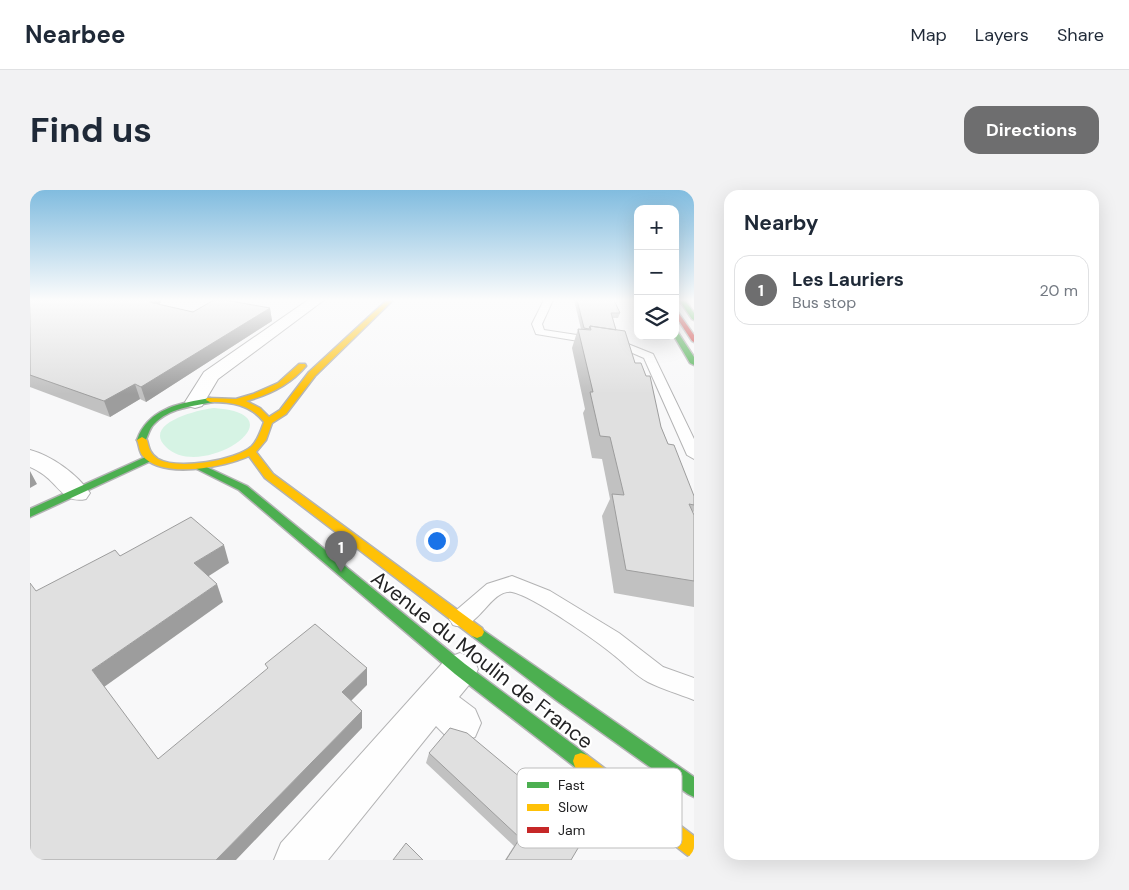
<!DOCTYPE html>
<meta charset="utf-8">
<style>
:root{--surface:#fff;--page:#f2f2f3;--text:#1f2937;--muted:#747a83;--line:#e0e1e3;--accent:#6e6e6f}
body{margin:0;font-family:"DM Sans",sans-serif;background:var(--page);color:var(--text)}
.controls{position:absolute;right:15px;top:15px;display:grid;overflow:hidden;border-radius:10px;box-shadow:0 5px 20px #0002}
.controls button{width:45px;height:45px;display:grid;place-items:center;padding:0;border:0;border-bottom:1px solid var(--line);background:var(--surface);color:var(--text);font:25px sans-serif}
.you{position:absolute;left:406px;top:350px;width:18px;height:18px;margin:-12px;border:4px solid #fff;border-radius:50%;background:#1a73e8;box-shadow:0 0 0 8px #1a73e833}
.badge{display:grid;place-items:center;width:32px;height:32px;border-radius:50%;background:var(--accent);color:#fff;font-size:16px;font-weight:700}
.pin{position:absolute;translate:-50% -41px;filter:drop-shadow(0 1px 2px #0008)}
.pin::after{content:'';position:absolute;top:26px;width:18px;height:15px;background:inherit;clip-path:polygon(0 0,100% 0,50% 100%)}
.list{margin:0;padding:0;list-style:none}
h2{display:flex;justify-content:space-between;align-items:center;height:65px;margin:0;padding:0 20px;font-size:21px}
h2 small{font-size:16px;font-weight:400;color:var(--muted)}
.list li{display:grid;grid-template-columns:32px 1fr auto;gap:15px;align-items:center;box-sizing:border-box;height:70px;margin:0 10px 10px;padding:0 10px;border:1px solid var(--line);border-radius:15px}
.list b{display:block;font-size:19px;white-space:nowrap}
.list p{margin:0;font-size:16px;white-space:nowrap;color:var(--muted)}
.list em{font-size:16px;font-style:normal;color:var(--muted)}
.icon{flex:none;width:28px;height:28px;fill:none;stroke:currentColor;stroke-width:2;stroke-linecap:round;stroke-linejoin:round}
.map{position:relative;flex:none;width:664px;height:670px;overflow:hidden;border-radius:15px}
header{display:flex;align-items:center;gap:30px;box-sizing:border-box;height:70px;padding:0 25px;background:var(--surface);border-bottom:1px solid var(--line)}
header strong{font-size:24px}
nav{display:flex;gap:28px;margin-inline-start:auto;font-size:18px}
.intro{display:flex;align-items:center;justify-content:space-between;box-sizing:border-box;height:120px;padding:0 30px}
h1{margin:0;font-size:35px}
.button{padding:12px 22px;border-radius:15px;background:var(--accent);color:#fff;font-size:18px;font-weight:700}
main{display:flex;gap:30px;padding:0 30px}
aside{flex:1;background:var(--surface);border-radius:15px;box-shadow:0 5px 20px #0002}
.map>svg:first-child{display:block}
.green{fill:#d6f3e4}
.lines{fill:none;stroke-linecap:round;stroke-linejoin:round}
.lane-casing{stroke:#b3b3b4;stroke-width:2}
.street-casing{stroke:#b3b3b4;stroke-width:2}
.fast-casing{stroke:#b3b3b4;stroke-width:3}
.slow-casing{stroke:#b3b3b4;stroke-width:3}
.jam-casing{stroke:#b3b3b4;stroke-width:3}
.lane{fill:#fefefe;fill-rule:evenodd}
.street{fill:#fefefe;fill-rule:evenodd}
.fast{fill:#4caf50;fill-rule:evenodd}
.slow{fill:#ffc107;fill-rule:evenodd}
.jam{fill:#c62828;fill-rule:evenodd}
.wall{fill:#c1c1c1}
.shaded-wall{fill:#9d9d9d}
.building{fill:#e0e0e0;stroke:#9d9d9d}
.labels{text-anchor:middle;stroke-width:4.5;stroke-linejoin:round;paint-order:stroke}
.near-street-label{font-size:21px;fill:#232324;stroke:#fff}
.key{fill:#fff;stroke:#bdbdbd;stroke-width:1}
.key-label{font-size:14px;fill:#232324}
</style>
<header>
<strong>Nearbee</strong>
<nav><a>Map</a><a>Layers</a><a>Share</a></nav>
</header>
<div class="intro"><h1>Find us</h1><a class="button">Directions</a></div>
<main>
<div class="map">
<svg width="664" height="670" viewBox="0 0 664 670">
<rect width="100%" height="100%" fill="#f8f8f9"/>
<path class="green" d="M184,218C274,224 171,292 136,257C111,233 171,219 184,218Z"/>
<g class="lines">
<g class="lane-casing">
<path id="lane" d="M514,110H523L512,134L514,140L593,152L623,164L664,249V269L657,265L614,168L591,158L506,144L502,134Z
M482,386L520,401L589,443L633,477L664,488V510C649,504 632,499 618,492C606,486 595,474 585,466C567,451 503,406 482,402C459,399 448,444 423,435L419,429L423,423L457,394Z"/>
</g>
<g class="street-casing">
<path id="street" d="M278,110H294L188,189L172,216L165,218L158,216L155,212L174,182Z
M0,260C22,266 47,284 60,303L56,309C35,314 29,296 14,285C10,282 5,279 0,277Z
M430,463L443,468L448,479L443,490L429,507L445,519L451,533L445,547L431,552L417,547L406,536L298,670H244L251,653L417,468Z"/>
</g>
<g class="fast-casing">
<path id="fast" d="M649,110H655L664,123V130L662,129Z
M645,140L647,141L664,167V175L660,173L644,146Z
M180,208L184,210L183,212C163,216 139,218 124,234C119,239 118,246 115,252L112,253L107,250C118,218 151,213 180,208Z
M120,265L125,268L123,270L0,327V319Z
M170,274L217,296L435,474L557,565L559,571L557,577L551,579L545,577L425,484L209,300L167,279L165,277L167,275Z
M447,436L664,587V607L658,604L526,510L442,446L440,442L442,438Z"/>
</g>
<g class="slow-casing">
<path id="slow" d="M357,110H363L285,186L256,224L242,233L236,250L226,262L243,284L452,438L454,442L452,446L447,448L442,446L235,288L219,266C195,277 131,290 112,265C109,261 109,254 107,250L112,247L117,250C119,258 120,264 128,269C148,280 205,271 222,256C228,250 231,240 234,232C220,214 201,212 180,212L176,210L177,208L206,209L223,204L248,193L269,174H275L276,176C260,195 239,205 216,211L230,218L239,227L250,220L279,182Z
M551,563L557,565L664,646V668L657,665L545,577L543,571L545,565Z"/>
</g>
<g class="jam-casing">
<path id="jam" d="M645,118L664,145V152L662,151L645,125Z"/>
</g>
<use href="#lane" class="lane"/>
<use href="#street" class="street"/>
<use href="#fast" class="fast"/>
<use href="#slow" class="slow"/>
<use href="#jam" class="jam"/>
</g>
<path class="wall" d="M0,110L129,114L163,122L240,118L242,131L116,212L110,209L80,227L0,197Z
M544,110H584L590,123L588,128H583L586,140L605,173L638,254L664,306V321L663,323L664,325V417L584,403L572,326L580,309L572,269L562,268L553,223L555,219L542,158L548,139H551Z
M399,563L541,670H475L484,656L396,573Z"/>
<path class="shaded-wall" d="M121,110H132L123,125L119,112Z
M240,118L242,131L116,212L111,197Z
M105,194L110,209L80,227L74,211Z
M0,281L7,294L0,298Z
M194,355L199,373L171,391L164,373Z
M187,394L193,412L74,497L62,480Z
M337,478V495L313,519L312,502Z
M332,521V538L206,670H186Z"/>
<path class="building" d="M0,110H121L119,112L163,122L184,110H195L240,118L111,197L105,194L74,211L0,185Z
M547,110H584L590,123H581L586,140L560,136L559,139L554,138Z
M560,136L595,141L605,173H611L616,186H620L631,237L638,254L644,255L664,306V315L659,314L664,325V391L596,380L582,304L594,305L580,247L570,246L560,202H563L548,139L561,140Z
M161,327L194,355L164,373L187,394L62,480L128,569L238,478L235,474L285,434L337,478L312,502L332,521L186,670H3L0,663V393L6,401L85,360L90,366Z
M420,538L437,543L557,643L541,670H476L490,648L399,563Z
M376,653L393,670H363Z"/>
<linearGradient id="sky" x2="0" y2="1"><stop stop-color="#81bcdf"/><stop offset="0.54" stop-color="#fcfcfc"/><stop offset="1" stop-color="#fcfcfc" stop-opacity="0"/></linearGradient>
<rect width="664" height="204" fill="url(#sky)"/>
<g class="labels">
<g class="near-street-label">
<text transform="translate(452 470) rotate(38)" y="7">Avenue du Moulin de France</text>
</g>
</g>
<rect x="487" y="578" width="165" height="80" rx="8" class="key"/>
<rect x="497" y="592" width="22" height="6" fill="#4caf50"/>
<rect x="497" y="614" width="22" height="7" fill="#ffc107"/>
<rect x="497" y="637" width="22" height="6" fill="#c62828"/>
<g class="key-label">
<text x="528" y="600">Fast</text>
<text x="528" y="622">Slow</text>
<text x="528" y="645">Jam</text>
</g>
</svg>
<div class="controls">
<button>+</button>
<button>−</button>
<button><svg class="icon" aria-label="layers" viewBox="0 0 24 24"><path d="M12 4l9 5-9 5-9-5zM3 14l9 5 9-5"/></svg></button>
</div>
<div class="you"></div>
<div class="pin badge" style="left:311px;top:382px">1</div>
</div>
<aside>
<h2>Nearby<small></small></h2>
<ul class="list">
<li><span class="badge">1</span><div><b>Les Lauriers</b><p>Bus stop</p></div><em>20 m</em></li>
</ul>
</aside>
</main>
